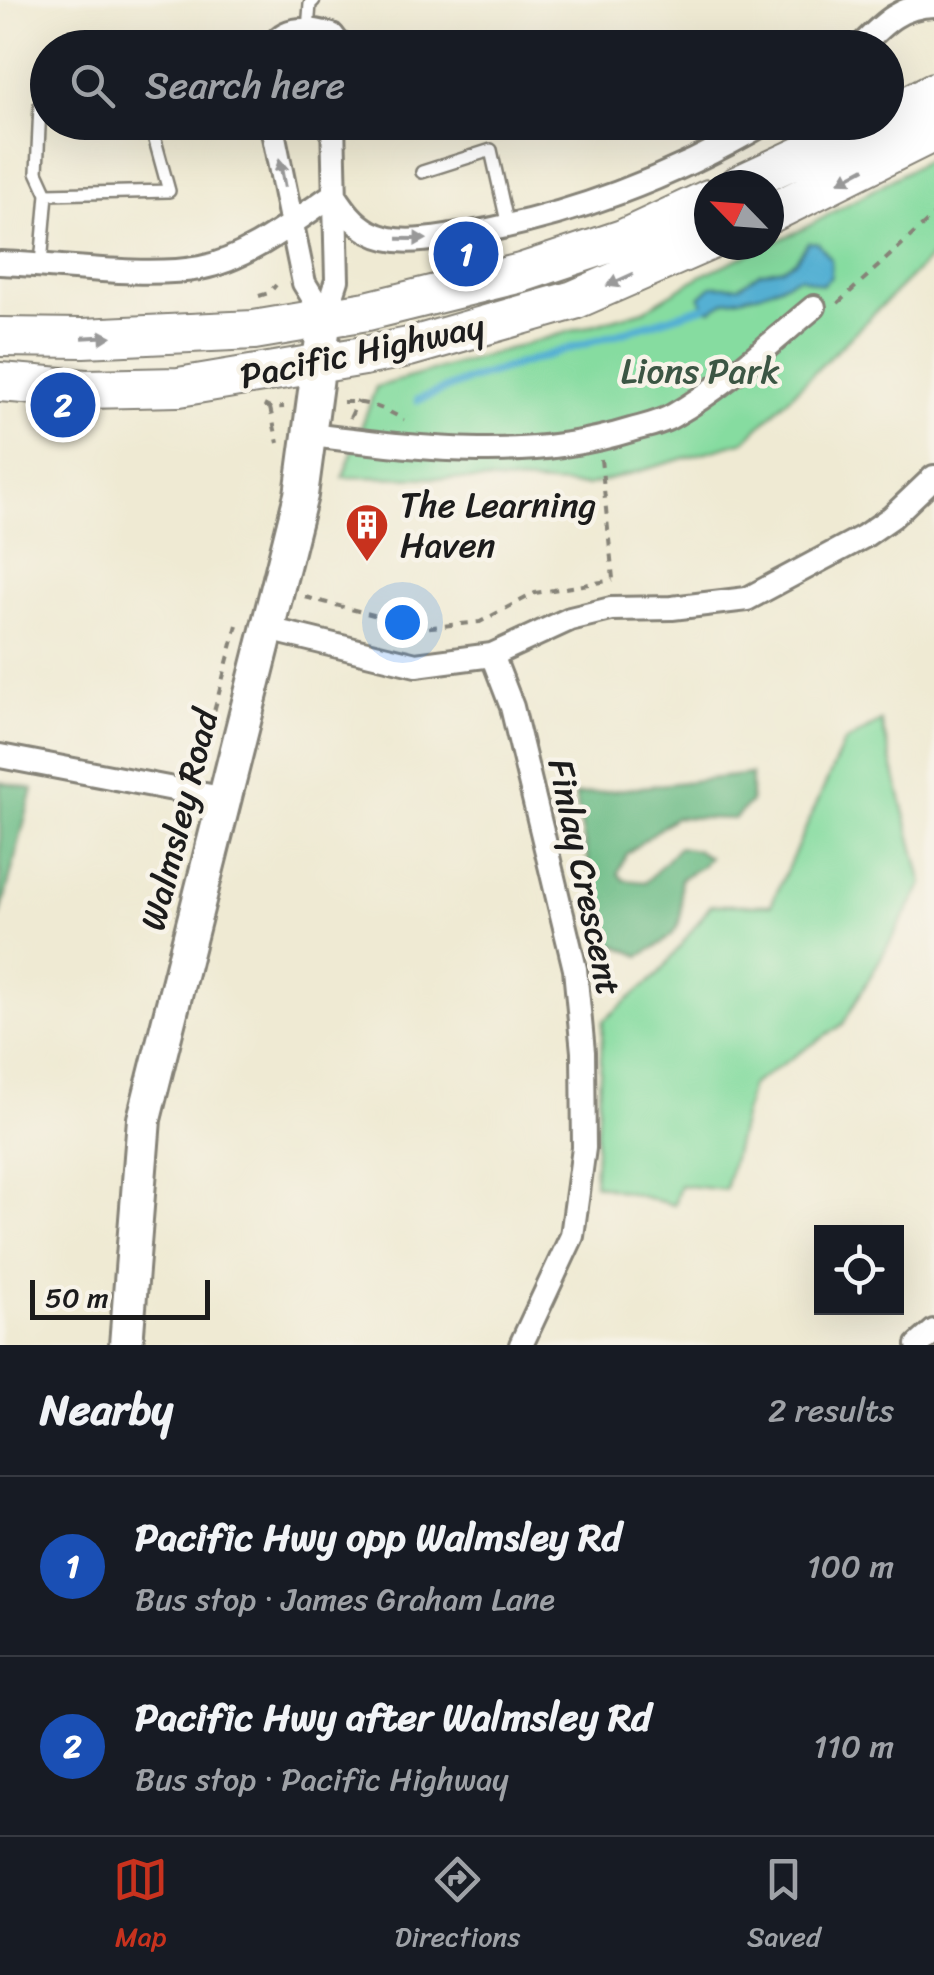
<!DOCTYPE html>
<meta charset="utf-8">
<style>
:root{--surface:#171b24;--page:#242831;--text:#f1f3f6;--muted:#9ea1a6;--line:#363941;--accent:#c8321e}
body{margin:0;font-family:Sriracha,sans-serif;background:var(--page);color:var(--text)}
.controls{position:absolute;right:30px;bottom:30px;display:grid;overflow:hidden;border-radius:0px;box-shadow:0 10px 40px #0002}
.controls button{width:90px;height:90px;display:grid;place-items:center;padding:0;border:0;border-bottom:2px solid var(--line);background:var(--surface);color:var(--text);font:50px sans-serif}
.compass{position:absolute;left:694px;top:170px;width:90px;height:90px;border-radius:50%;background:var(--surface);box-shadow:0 10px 40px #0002;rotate:295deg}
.scale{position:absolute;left:30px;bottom:25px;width:180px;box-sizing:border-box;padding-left:10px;border:5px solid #1c1c1c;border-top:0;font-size:28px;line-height:35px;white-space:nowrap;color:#1c1c1c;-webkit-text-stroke:8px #f7f3e8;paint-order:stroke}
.you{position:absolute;left:402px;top:622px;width:35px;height:35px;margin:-25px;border:8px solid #fff;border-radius:50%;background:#1a73e8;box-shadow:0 0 0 15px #1a73e833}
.badge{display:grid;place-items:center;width:65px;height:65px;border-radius:50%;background:var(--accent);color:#fff;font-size:32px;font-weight:700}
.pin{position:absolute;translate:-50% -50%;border:5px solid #fff;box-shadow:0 2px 10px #0006}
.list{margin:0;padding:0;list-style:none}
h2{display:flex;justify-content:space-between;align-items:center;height:130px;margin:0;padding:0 40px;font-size:42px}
h2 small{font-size:32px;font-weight:400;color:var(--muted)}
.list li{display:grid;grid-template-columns:65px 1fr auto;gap:30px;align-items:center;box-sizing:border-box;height:180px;padding:0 40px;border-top:2px solid var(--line)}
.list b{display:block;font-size:38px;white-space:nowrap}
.list p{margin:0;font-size:32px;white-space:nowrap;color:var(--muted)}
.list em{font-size:32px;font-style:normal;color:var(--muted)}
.icon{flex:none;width:55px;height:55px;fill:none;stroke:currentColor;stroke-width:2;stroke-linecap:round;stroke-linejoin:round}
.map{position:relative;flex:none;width:934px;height:1345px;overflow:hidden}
.search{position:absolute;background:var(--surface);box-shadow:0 10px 40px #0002;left:30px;right:30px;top:30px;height:110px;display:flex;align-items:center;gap:25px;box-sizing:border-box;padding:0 35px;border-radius:55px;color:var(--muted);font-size:38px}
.sheet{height:490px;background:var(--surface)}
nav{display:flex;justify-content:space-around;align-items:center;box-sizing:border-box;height:140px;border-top:2px solid var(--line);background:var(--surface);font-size:28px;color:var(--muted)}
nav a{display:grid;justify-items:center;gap:5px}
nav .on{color:var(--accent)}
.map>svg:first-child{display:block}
.green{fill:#86dca0;stroke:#517c5e;stroke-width:2.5}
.forest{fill:#6cbc86;stroke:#446c51;stroke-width:2.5}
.water{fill:#55b0d3;stroke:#386678;stroke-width:2.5}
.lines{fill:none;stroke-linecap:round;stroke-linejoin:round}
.stream{stroke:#55b0d3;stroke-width:8}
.lane-casing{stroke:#868378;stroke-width:16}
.street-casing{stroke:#868378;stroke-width:28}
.secondary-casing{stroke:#868378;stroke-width:38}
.primary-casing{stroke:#868378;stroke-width:42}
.path{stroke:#868378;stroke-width:4;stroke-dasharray:8 8;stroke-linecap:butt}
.lane{stroke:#fff;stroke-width:11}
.street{stroke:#fff;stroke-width:22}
.secondary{stroke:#fff;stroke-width:32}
.primary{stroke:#fff;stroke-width:38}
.oneway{fill:#999}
.labels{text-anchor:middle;stroke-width:9;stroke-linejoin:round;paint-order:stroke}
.street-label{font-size:35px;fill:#1c1c1c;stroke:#f7f3e8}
.park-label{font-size:35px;fill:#3c5644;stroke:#f7f3e8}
.poi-label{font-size:35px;fill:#1c1c1c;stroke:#f7f3e8;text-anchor:start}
</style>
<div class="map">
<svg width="934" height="1345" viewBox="0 0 934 1345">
<rect width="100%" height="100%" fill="#f7f3e8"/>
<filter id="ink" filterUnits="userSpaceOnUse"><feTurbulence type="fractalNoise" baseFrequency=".01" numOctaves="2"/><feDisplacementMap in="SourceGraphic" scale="20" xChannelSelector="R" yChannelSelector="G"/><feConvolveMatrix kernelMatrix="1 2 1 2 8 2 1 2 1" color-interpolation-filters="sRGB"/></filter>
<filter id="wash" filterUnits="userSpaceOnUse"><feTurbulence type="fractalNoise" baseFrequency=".0048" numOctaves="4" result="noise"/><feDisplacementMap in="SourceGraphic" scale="40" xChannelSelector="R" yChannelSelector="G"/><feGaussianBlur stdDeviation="2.25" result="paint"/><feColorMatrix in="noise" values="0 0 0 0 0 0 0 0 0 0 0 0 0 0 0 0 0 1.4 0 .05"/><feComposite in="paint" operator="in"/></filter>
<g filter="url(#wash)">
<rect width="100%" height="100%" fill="#efead3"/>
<path class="green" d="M934,156V254L745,441L587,486L438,478L343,477L376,387L644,310L704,274L803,229Z
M881,721L923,884L843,1024L751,1085L725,1190L680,1185L674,1205L594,1184L603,1021L659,974L711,905H771L844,743Z"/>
<path class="forest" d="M751,774V802L734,819L675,817L626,854L618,873L624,880L646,882L679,847L696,850L709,857L701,867L680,879C683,928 683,932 640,956L604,940L575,795Z
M0,782L33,789L0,917Z"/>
<path class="water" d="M808,242L818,243L831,259V277L822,285L799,277L761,293L726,301L711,310L704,307L700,297L712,286H740L759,273L783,268L796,260Z"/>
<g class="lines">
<path class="stream" d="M418,400L465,381L704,307"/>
</g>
</g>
<g filter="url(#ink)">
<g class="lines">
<g class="lane-casing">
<path id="lane" d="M308,30L310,4L314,0
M422,172L491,150L508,226
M47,194L169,191L150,122
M41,264L47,194L37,172L40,105H48"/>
</g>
<g class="street-casing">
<path id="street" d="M272,48C284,24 311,29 332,35L342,48
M859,48C883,24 899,6 934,5
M271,122L304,283L325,317
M334,194C344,209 353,223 370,232C398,247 430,239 460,235C567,218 673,177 767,122
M0,263C58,265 145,278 200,268C249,259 294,221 334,194
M325,317L337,280L333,122
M311,435C419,448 524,463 631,430C645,426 662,423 674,415C725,386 769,344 814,307
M268,629L416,665L492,655L570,619L611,609L672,608L747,599L863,537L892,517L934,477
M492,655L512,707L575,969L583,1052L584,1148L572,1236L521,1345
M0,756L226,799
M918,1345L934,1331"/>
</g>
<g class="secondary-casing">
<path id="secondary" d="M126,1345L144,1119L301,495L325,317"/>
</g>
<g class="primary-casing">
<path id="primary" d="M886,117L934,92
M739,185L874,122
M769,214L934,132
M0,337L83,338L254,330L367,311L521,273L623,239L709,199
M0,382L86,389L179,387L364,356L409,347L574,300L709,241"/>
</g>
<path class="path" d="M259,296L269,293L276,285
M838,303L934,215
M343,402C365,401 385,408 404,420
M264,405L270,408L284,407
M270,408L278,443
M350,418L358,401
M601,459L613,579
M305,597L423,628L480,622L535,593L613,580
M198,772L238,621"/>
<use href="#lane" class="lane"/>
<use href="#street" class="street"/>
<use href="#secondary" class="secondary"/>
<use href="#primary" class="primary"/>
</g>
<defs><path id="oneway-solid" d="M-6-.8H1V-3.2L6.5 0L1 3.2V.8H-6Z" transform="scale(2.5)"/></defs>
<g class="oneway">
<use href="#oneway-solid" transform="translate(282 173) rotate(-101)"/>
<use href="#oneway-solid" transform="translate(852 175) rotate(152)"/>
<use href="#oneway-solid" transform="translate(412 239) rotate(1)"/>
<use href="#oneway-solid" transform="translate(620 280) rotate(156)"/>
<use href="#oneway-solid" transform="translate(97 337) rotate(-3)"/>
</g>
</g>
<defs>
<g id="building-pin" transform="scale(2.25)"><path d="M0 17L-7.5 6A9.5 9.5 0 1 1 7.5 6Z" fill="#c8321e" stroke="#f7f3e8"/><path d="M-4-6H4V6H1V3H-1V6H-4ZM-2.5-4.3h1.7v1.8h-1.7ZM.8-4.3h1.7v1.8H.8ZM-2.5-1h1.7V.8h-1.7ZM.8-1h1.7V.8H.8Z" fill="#fff"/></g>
</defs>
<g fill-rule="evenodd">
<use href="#building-pin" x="367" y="525"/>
</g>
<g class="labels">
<g class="street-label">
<text transform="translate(362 351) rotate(-12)" y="12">Pacific Highway</text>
<text transform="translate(179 820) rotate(-76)" y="12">Walmsley Road</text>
<text transform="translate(585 877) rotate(78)" y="12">Finlay Crescent</text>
</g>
<g class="park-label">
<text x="700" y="383">Lions Park</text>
</g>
<g class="poi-label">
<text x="400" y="517">The Learning<tspan x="400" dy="40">Haven</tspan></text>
</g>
</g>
</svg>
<div class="controls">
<button><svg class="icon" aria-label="locate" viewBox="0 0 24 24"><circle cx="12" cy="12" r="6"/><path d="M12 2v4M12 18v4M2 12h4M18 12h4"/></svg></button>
</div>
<svg class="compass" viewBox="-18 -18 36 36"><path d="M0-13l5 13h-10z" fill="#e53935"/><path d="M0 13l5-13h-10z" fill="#9ea1a6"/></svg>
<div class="scale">50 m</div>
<div class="you"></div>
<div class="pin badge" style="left:466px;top:254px;background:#1a4fb4">1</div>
<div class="pin badge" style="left:63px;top:405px;background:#1a4fb4">2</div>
<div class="search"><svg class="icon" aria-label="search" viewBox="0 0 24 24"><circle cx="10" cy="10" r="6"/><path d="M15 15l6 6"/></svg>Search here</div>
</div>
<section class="sheet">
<h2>Nearby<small>2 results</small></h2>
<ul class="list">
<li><span class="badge" style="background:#1a4fb4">1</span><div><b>Pacific Hwy opp Walmsley Rd</b><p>Bus stop · James Graham Lane</p></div><em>100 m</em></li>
<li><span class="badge" style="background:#1a4fb4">2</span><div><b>Pacific Hwy after Walmsley Rd</b><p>Bus stop · Pacific Highway</p></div><em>110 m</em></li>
</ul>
</section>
<nav>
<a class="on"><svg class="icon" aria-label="map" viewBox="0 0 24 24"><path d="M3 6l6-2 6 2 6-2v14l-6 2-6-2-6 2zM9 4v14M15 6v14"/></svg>Map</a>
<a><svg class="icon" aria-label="directions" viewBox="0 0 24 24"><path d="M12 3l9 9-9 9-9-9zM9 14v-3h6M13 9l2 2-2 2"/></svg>Directions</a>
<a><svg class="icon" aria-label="saved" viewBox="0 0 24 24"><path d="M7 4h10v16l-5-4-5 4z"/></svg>Saved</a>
</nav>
